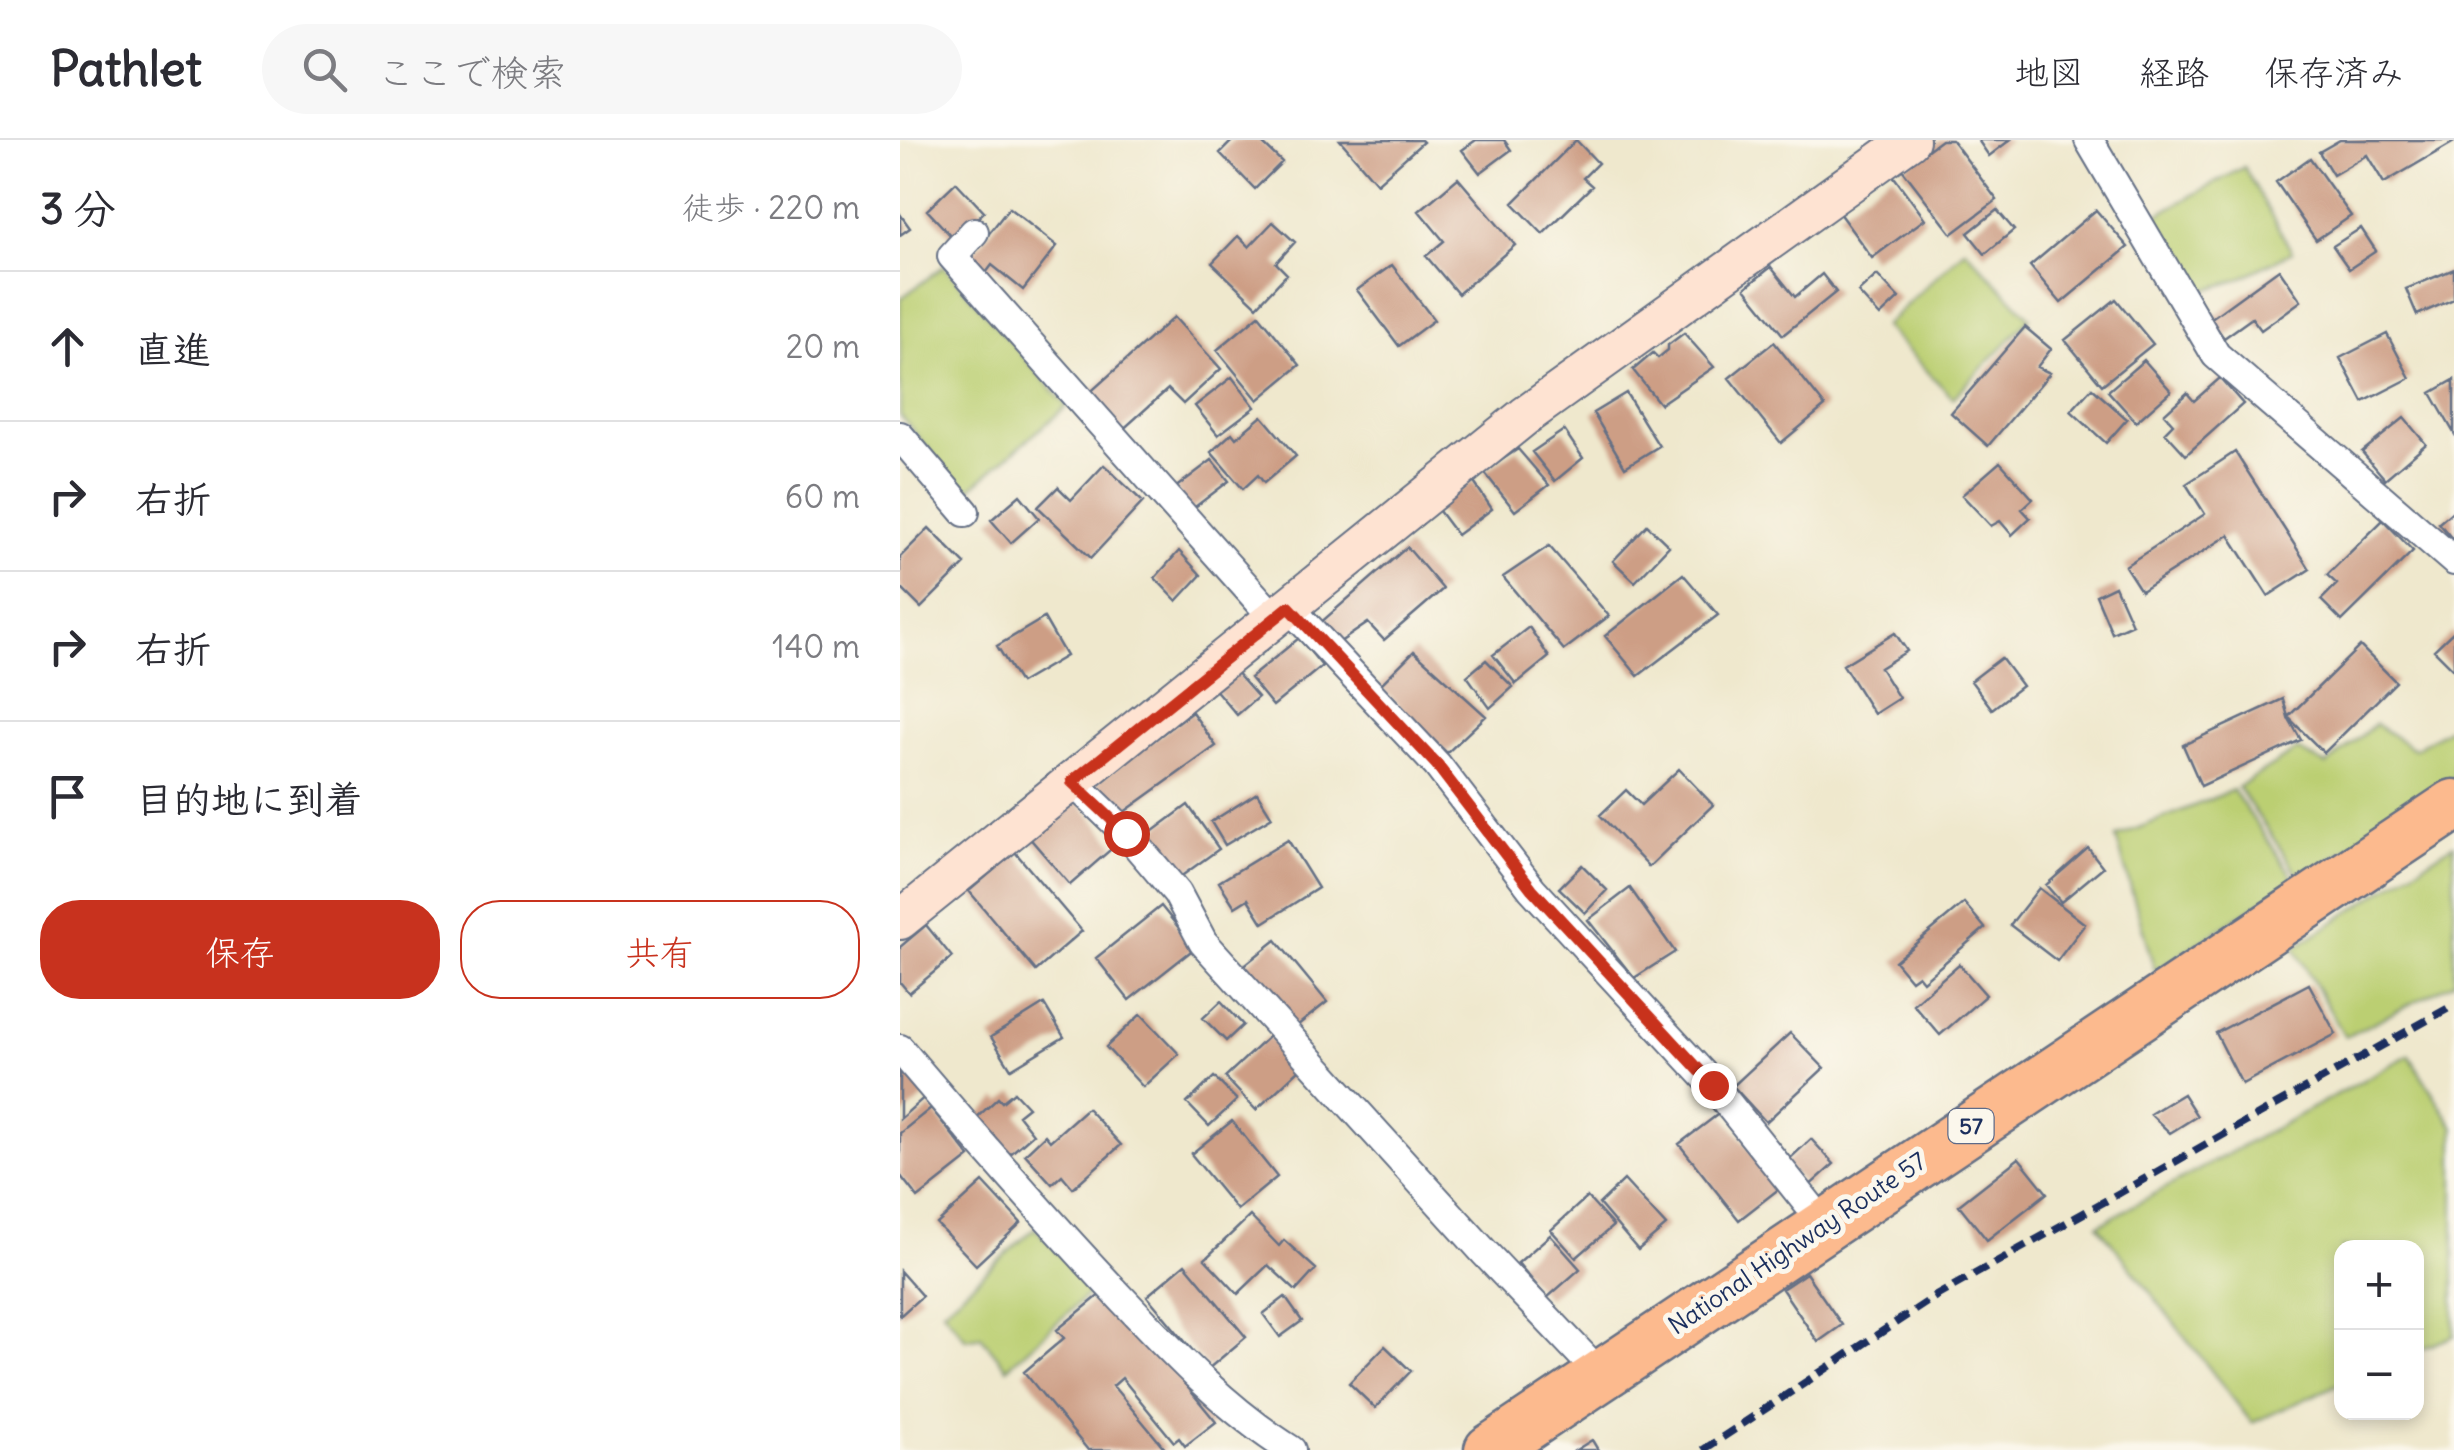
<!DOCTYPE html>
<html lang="ja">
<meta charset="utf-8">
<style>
:root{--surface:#fff;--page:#f7f7f7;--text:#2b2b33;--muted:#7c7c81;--line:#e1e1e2;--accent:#c8321e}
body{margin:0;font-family:Delius,"Klee One",sans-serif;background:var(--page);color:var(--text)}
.controls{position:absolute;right:30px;bottom:30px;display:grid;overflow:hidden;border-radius:20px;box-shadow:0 5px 15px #0003}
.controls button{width:90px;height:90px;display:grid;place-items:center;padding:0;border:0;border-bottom:2px solid var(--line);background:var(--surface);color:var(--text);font:50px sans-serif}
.stop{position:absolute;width:30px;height:30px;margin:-22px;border:8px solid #c8321e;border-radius:50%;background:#fff}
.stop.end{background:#c8321e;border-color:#fff;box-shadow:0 2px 10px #0008}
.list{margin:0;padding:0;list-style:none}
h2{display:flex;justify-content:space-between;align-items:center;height:130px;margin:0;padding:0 40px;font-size:42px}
h2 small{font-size:32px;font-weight:400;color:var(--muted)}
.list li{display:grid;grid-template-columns:65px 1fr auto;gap:30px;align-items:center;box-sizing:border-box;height:150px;padding:0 40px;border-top:2px solid var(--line)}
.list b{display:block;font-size:38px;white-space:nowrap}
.list em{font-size:32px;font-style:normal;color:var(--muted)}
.actions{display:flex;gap:20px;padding:30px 40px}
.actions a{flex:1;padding:22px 0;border:2px solid var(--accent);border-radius:40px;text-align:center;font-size:35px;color:var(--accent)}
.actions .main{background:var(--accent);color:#fff}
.icon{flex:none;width:55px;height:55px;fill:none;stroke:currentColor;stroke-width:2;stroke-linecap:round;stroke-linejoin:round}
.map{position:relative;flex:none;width:1554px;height:1310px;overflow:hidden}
header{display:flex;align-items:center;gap:60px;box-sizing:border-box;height:140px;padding:0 50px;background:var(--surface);border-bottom:2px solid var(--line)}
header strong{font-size:48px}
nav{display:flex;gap:55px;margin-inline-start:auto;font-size:35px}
.search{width:700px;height:90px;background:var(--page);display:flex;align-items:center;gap:25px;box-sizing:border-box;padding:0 35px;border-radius:55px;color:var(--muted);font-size:38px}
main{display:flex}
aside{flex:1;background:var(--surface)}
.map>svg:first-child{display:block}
.green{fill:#bbcf72;stroke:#6b7f68;stroke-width:2.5}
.building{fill:#cd9e85}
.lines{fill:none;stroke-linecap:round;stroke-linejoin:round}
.street-casing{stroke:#657085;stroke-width:32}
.secondary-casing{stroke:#657085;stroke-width:42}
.highway-casing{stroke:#657085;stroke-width:55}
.street{stroke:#fff;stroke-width:28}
.secondary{stroke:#fee3d2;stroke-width:38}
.highway{stroke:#fcba8e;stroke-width:50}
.rail{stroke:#1b2f5e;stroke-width:8;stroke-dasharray:15 8;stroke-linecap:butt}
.route{stroke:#c8321e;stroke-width:12}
.labels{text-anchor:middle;stroke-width:10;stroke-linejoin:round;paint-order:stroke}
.shield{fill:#fbf7ec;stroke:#5e6b89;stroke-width:2.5}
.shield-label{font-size:22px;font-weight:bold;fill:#1b2f5e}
.street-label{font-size:25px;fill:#1b2f5e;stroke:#fbf7ec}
</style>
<header>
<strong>Pathlet</strong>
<div class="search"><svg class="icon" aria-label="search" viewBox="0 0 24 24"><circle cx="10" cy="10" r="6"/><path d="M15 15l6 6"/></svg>ここで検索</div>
<nav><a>地図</a><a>経路</a><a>保存済み</a></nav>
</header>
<main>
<aside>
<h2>3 分<small>徒歩 · 220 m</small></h2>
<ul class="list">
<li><svg class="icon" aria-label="ahead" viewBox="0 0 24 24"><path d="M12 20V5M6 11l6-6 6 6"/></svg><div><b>直進</b></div><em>20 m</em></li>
<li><svg class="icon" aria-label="right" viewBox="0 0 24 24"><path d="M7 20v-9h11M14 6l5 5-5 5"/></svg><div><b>右折</b></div><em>60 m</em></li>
<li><svg class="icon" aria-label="right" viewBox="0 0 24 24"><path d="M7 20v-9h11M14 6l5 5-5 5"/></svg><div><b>右折</b></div><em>140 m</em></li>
<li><svg class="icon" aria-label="arrive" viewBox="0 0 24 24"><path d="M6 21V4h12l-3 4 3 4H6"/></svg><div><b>目的地に到着</b></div></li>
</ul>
<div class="actions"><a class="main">保存</a><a>共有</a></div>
</aside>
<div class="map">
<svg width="1554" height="1310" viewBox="0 0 1554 1310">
<rect width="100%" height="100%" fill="#fbf7ec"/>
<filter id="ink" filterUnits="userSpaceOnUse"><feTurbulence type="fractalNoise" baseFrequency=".01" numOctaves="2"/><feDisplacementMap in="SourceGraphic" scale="20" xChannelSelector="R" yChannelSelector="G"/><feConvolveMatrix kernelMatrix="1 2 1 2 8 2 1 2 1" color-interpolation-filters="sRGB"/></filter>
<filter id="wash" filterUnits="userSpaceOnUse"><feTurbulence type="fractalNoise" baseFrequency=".0048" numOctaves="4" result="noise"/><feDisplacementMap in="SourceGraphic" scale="40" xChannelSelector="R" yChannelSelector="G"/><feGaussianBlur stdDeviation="2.25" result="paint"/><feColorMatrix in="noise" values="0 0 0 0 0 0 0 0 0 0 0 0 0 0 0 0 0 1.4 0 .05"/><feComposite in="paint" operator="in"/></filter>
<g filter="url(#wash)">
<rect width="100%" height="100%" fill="#efe8cd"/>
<path class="green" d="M1344,27L1392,112L1337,140L1296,153L1255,76Z
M1065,109L1130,178L1053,258L984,186Z
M44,126L167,266L65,353L0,275V159Z
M1475,584L1514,609L1554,585V639L1401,739L1338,647L1397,610L1427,625Z
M1333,650L1395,740L1255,831L1216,697Z
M1554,704V842L1445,897L1394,808Z
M1509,915L1554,987V1196L1517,1211L1516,1108H1442L1441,1243L1352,1283L1198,1085Z
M135,1088L194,1149L107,1228L81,1196L66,1199L43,1170Z"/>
<g id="blocks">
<path class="building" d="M333,0H359L382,22L355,49L320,13Z
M440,0H521L523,2L477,43Z
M576,0H604L611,10L580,33L562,10Z
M676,0L698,23L683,38L692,46L643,94L613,63Z
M1041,0H1052L1097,60L1052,94L1002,29Z
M1078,0H1110L1089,16Z
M1440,0H1554V2L1484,43L1467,15L1433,35L1419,12Z
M1410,18L1451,76L1416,100L1376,42Z
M992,34L1025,79L972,118L939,73Z
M558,38L615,105L558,154L526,116L544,101L519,71Z
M56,42L84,72L54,99L27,70Z
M109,68L157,106L123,150L92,125L86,133L69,119Z
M1097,70L1114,90L1085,114L1068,93Z
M1196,70L1228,107L1161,163L1130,126Z
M0,74L10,88L0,95Z
M373,82L395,102L376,123L387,134L357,166L312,123L338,96L349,107Z
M1461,88L1476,111L1449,129L1433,106Z
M492,125L534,180L499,206L457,150Z
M871,127L895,157L922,134L936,152L883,195L845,148Z
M1379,129L1401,161L1361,190L1352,178L1324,198L1310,179Z
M1554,129V159L1517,175L1506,149Z
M977,135L999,158L980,176L958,152Z
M1216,159L1253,204L1202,245L1165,200Z
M359,175L400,225L358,260L317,210Z
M274,177L321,229L283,264L268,249L219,293L186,256Z
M1125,187L1151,209L1137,227L1150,233L1088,306L1051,273Z
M784,193L814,227L760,264L733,230L753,213L758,218L768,210V205Z
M1487,194L1510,238L1463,262L1440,218Z
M874,202L925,266L881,303L829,238Z
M1244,220L1271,251L1236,282L1208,251Z
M332,237L355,267L318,295L295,266Z
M1320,238L1343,264L1286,315L1265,292L1273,284L1264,274L1287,253L1294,261Z
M1554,240V293L1531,253Z
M1192,248L1227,279L1206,303L1171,271Z
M726,253L759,306L725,327L693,273Z
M362,276L396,316L364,343L358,335L343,349L311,312L332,293L336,298Z
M1504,278L1526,304L1485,339L1462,312Z
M664,290L683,318L655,341L632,312Z
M618,309L649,345L615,371L584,332Z
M1335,312L1410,429L1368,456L1329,395L1241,451L1225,426L1305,374L1286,344Z
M312,320L329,341L291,370L275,348Z
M1100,322L1133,359L1122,369L1130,378L1112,395L1100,381L1091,386L1062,355Z
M204,325L243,362L191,418L138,367L158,347L171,360Z
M573,341L592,369L557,395L536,367Z
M120,355L139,378L111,403L91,380Z
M1554,370V401L1539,383Z
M1483,380L1513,411L1442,481L1421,460L1437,444L1427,435Z
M747,385L769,406L735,442L713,421Z
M29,388L65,424L21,468L0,447V417Z
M649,406L709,476L664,510L603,437Z
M507,407L543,449L484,500L468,483L437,504L419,484Z
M279,411L301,435L277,461L255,438Z
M783,434L818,475L738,536L705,496Z
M1215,446L1232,484L1212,493L1196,455Z
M144,478L166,516L120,543L97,506Z
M629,487L649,517L616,544L593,515Z
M1554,491V530L1534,510Z
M995,493L1007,511L980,528L999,558L974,574L943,525Z
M399,498L422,526L373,566L350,538Z
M1460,506L1496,542L1424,613L1388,577L1401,600L1301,646L1283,605L1383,559L1388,577Z
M514,511L586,576L547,613L479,546Z
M1101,518L1122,546L1092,569L1071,541Z
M586,520L613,547L590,568L567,536Z
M334,530L358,557L337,575L313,547Z
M292,572L316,606L220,675L196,642Z
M779,629L813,665L749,727L700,675L726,650L741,665Z
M357,653L372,677L325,705L311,682Z
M173,656L216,705L170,745L128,696Z
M288,665L319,709L276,740L245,697Z
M388,700L418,748L363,783L348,759L335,767L319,742Z
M1188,708L1203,727L1161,762L1146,745Z
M115,712L182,791L136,831L69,751Z
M682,725L707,750L685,773L659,748Z
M730,748L775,812L734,838L688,780Z
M1139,748L1185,784L1157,821L1110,785Z
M1064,763L1085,788L1023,841L1018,835L1011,840L995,821Z
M261,766L295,808L229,860L196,818Z
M26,785L52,817L9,853L0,842V807Z
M376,800L427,862L388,893L337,831Z
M1059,824L1086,855L1040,895L1013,864Z
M1409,844L1436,894L1342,944L1316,893Z
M321,861L343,885L326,901L303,878Z
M144,864L164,897L111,929L91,897Z
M241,874L279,914L243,947L206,907Z
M890,893L924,928L866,982L833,946Z
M369,896L400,929L356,970L325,937Z
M0,925L27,955L0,979Z
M314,937L337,960L309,986L287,963Z
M114,952L128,967L118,975L133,994L108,1016L75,979L98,958L102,962Z
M1283,954L1297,976L1270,993L1250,974Z
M31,968L70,1017L18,1058L0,1035V993Z
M187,968L221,1005L173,1048L162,1035L152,1044L125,1014L145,995L150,1001Z
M821,972L880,1048L839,1080L779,1004Z
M332,981L377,1037L337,1070L291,1014Z
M911,999L934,1024L907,1048L885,1023Z
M1119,1018L1147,1053L1087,1100L1059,1065Z
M724,1040L766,1086L738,1110L699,1064Z
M83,1042L121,1083L76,1125L37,1084Z
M687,1057L713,1086L676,1118L651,1090Z
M350,1076L379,1106L384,1100L416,1129L396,1151L368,1125L338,1154L305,1119Z
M650,1095L680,1129L647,1158L618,1123Z
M285,1124L346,1197L308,1229L247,1156Z
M0,1131L22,1156L0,1176Z
M906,1133L942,1185L918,1202L882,1149Z
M207,1149L316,1282L285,1306L279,1298L274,1302L222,1238L213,1246L266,1310H188L124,1232L164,1198L157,1190Z
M385,1157L402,1181L380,1197L363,1174Z
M485,1206L511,1231L475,1268L449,1243Z
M692,1300L698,1310H676Z"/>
</g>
</g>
<g filter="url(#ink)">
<use href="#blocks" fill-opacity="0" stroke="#657085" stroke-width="2.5"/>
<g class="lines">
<g class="street-casing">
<path id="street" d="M1189,0L1316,215L1554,421
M74,92L52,116L374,478
M0,296L65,372
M389,467L537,625L632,749L813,945L924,1084
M172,641L226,693L277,753L303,802L585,1113L701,1235
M0,909C73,995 147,1080 225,1162C275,1215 328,1271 391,1310"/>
</g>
<g class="secondary-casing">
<path id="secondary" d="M0,780L625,276L1010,0"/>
</g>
<g class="highway-casing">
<path id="highway" d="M590,1310L1554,665"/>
</g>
<use href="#street" class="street"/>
<use href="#secondary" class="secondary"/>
<use href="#highway" class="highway"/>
<path class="rail" d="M803,1310L1036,1156L1554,865"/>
</g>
</g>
<g class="lines" filter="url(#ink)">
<path class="route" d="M226,693L172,642L389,467L537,625L632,749L813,945"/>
</g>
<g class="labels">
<rect class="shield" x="1048.5" y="969" width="45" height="34" rx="8"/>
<g class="shield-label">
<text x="1071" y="994">57</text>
</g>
<g class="street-label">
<text transform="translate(897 1103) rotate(-34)" y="9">National Highway Route 57</text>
</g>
</g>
</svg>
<div class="controls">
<button>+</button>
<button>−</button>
</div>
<div class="stop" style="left:226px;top:693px"></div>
<div class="stop end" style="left:813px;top:945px"></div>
</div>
</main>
